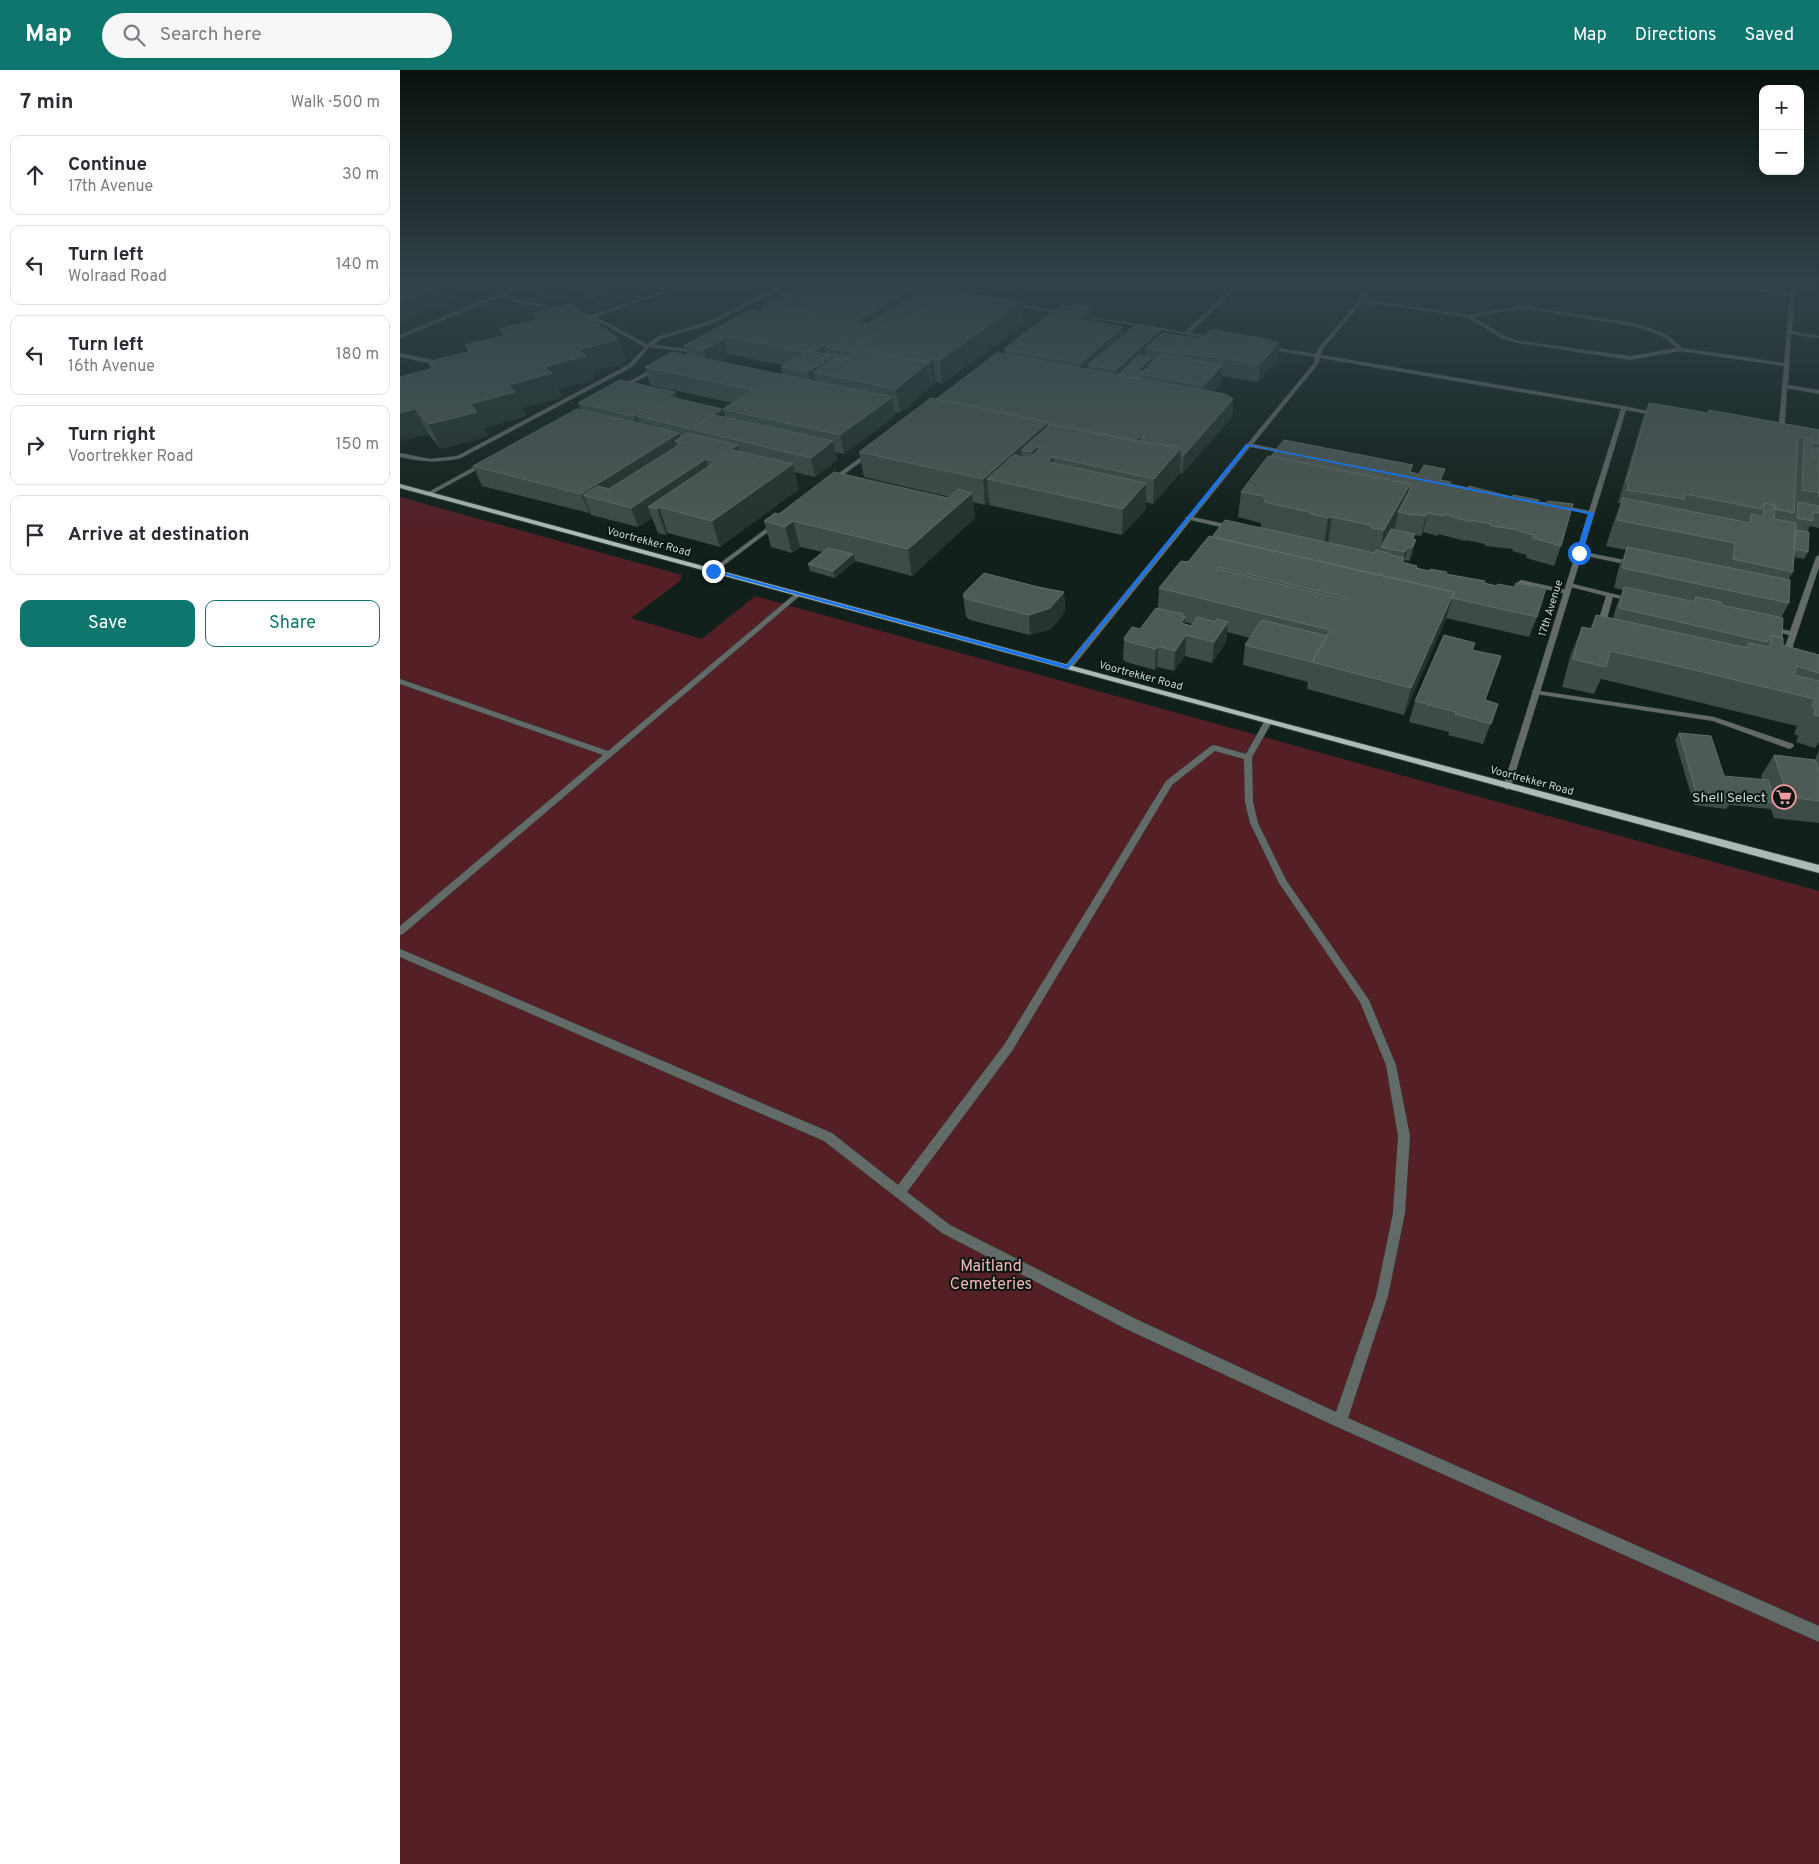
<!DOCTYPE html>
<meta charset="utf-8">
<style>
:root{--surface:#fff;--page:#f7f7f7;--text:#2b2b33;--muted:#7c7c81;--line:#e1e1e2;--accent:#0f766e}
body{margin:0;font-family:Overpass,sans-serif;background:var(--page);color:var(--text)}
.controls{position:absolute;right:15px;top:15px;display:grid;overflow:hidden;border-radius:10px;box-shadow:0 2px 12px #0003}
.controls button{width:45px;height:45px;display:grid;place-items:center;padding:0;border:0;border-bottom:1px solid var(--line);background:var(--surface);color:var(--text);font:25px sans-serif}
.stop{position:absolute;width:15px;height:15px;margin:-11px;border:4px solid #1a73e8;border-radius:50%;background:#fff}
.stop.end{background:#1a73e8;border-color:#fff;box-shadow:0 1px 5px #0008}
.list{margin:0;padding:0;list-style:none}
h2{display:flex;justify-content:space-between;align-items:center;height:65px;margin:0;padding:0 20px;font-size:21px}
h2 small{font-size:16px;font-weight:400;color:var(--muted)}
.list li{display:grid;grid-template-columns:32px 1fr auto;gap:15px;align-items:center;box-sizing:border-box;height:80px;margin:0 10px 10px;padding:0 10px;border:1px solid var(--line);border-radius:10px}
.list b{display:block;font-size:19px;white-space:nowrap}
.list p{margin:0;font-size:16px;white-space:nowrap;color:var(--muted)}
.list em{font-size:16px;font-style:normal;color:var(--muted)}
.actions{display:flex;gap:10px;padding:15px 20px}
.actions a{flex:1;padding:11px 0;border:1px solid var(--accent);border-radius:10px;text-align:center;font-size:18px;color:var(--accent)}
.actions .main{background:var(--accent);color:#fff}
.icon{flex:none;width:28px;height:28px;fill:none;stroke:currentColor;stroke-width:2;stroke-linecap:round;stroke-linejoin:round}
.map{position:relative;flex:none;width:1419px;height:1794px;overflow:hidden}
header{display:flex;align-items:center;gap:30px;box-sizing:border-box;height:70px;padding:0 25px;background:var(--accent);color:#fff}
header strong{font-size:24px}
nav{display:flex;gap:28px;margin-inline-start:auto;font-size:18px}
.search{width:350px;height:45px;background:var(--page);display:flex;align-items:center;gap:12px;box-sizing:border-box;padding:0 18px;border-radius:28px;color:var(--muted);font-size:19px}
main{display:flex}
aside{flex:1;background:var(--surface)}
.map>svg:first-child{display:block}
.green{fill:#551f26}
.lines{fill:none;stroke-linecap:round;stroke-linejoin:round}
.lane-casing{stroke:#2b3a34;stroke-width:1}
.street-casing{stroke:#2b3a34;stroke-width:1}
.primary-casing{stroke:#2b3a34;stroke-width:2}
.lane{fill:#636b68;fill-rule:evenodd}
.street{fill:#636b68;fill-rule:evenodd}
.primary{fill:#acbbb5;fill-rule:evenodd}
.wall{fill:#3d4c46;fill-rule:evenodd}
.shaded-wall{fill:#25342e}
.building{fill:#4d5a55;stroke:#616e69;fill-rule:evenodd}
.route{fill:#1a73e8}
.labels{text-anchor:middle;stroke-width:4;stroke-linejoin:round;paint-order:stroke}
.far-street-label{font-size:11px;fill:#ced7d3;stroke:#081711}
.poi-label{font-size:14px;fill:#ced7d3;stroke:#081711;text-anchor:end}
.near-park-label{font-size:16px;fill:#f9b4b8;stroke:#081711}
</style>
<header>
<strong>Map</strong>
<div class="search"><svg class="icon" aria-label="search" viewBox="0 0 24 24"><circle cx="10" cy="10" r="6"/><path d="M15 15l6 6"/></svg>Search here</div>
<nav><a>Map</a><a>Directions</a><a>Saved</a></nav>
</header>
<main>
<aside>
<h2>7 min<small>Walk · 500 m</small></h2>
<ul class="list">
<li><svg class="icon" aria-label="ahead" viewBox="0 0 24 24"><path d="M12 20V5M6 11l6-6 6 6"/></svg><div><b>Continue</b><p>17th Avenue</p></div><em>30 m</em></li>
<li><svg class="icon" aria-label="left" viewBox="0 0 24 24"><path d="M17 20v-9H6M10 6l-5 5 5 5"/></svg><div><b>Turn left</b><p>Wolraad Road</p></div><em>140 m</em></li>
<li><svg class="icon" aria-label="left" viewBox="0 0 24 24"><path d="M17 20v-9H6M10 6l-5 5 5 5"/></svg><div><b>Turn left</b><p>16th Avenue</p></div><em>180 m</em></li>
<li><svg class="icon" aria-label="right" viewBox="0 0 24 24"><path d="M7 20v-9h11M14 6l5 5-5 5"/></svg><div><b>Turn right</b><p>Voortrekker Road</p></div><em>150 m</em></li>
<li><svg class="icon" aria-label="arrive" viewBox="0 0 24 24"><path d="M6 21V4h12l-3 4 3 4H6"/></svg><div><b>Arrive at destination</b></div></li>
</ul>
<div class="actions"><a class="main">Save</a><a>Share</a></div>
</aside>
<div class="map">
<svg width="1419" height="1794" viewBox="0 0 1419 1794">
<rect width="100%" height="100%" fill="#11201a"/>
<path class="green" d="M0,427L282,505L280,511L231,548L302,569L355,526L1419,821V1794H0Z"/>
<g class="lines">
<g class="lane-casing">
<path id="lane" d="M126,212H131L101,226L192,245L272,218V220L196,247L247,274L259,266L307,252L379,216L383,212H387V214L383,218L311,254L263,268L253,275L288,279L290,282L249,277L232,297L61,388C40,393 21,392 0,387V383L30,389L57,386L228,295L245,277L188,246L97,228L0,268V265Z
M0,283L43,292L46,294L43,296L0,287Z
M788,446L834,456L837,458L834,460L786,449L785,448Z
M1179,481L1234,492L1237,494L1234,496L1177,484L1176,483Z
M1419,485V497L1389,588L1388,590H1382L1381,588L1389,565L1366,559L1370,557L1390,561L1416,487Z
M1121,510L1167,520L1170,522L1167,524L1119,513L1118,512Z
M1169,513L1238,530L1234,532L1213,527L1204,559L1197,561L1196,559L1206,526L1167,516V514Z
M396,523L402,524L3,864L0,865V856L203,685L0,614V609L208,681Z
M1133,620L1314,647L1393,674L1394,676L1390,679L1387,678L1313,651L1136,624L1132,622Z
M868,649L872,652L852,687L853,732L858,753L886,810L969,930L996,995L1010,1066L1005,1143L988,1226L948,1348L1419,1556V1572L935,1356L726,1259L542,1163L424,1071L0,887V879L432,1063L498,1115L604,975L766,711L811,676L814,675L846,684L864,652ZM815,681L844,689L845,732L850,753L879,813L960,932L986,995L998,1066L993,1143L976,1226L936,1342L736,1249L550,1155L507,1122L612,981L772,715Z"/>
</g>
<g class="street-casing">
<path id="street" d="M533,212H538L526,220H522V218Z
M815,212L834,213L836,218L790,263L817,268L819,270L679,246L681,245L785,262L832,218L830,215Z
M974,212H978L964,229L1068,245L1122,236L1234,253L1261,262L1273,269L1282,278L1384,293L1390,225L1302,213L1250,220L1193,212H1203L1250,218L1294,212H1310L1390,222L1391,212H1395L1392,261L1419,266V268L1391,264L1388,315L1419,320V324L1387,318L1384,365L1381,367L1378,365L1384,296L1280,281L1230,290L1119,273L1103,269L1067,247L962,232L922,280L921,285L1224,336L1261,344L1258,346L1226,340L1111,717L1107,720L1103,717L1188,444L1157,437L1160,435L1189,441L1221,339L920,288L918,294L853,374L891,382V384L850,377L671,599H668L664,597L914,293L915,287L865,279L863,276L916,284L918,279ZM1122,238L1238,257L1264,267L1277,278L1230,286L1119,271L1107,267L1073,247Z
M609,233L666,242L668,243L666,244L607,235Z
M256,297L261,298L222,319L217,318Z
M469,381L474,382L434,412H430V410Z
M85,391L88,393L87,394L30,425L25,424Z
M375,452L380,453L315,502H311V500Z"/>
</g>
<g class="primary-casing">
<path id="primary" d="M0,414L872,650L1419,795V803L0,418Z"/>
</g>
<use href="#lane" class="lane"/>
<use href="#street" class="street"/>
<use href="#primary" class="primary"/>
</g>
<path class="wall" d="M130,212H279L236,222L238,228L203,236L182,221L146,230L132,219Z
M525,212L526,219L565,223L624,255L542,314L536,312L531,316V317L500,343L495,342V346L444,384L435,382L437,390L415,407L394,402L399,419L320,477L268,463L266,465L258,463L252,448L238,457L191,445L190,442L189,443L82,416L73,396L181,340L178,333L277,329L325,347L323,339L333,333L250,315L245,297L287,285L284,276L364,240L363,234L378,230L377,226ZM327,284L383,295L381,297L383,305L319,292L328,287Z
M843,212H858L856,214Z
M133,243L227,292L192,302L195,309L158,319L162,327L122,338L126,346L84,358L88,366L41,379L28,364L0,371L31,299L27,292L68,282L65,275L103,266L100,259L136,250Z
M693,252L723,265L760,260V266L801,269L871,270V272L879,273L877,291L858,312L822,306L821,313L813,322L833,329L832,347L782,404L780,403L753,434L746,432V439L722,465L589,435V431L585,435L573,432L575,448L512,506L455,491L435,508L410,501L408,494L423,482L400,477L392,483L371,477L364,451L379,444L548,428L550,427L464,407L459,382L536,329L605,284L604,279Z
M1249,333L1308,343L1309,340L1419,360V458L1410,456L1407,462L1408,482L1404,489L1394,487L1393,502L1388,510L1389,533L1381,548L1383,575L1419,585V672L1415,678L1396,672L1398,666L1394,664L1397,656L1252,621L1201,609L1194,624L1162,617L1171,584L1182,557L1190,559L1196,545L1213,548L1216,537L1223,520L1214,518L1219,497L1226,480L1206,476L1213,454L1221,433H1218L1242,351Z
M1013,395L1011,403L1043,411L1050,414L1138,432L1161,476L1154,496L1126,488L1127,485L1112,481L1113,479L1085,476V474L1065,470V471L1038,464V466L1023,462L1021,466L1015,465L1014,469L1013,483L1009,491L1005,490L1004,493L1017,498L1084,513L1137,547L1129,567L1046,548L1004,645L907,619L908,612L843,595L845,575L850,568L827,562L826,572L812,593L785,586L774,601L757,597L755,600L726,592L723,589L724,568L740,559L758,538L759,518L788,492L812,467L861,458V453L838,447L841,422ZM785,552L792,554L791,556L785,554Z
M638,517L664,522L665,542L651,559L630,565L570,550L566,547L563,526Z
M1075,573L1073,580L1085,630L1098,634L1083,674L1048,665L1049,662L1009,652L1015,631Z
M1279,663L1324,706L1362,710L1361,706L1374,685L1415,690L1419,680V753L1374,748L1371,739L1329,735L1326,739L1294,735L1275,670Z"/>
<path class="shaded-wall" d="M40,212H70L72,218L52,226L54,230L0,252V232Z
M172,212H178L182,221L146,230L142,218Z
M227,212H264L265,215L236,222L238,228L203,236L197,220Z
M264,212H279L265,215Z
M525,212L527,228L425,277L427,290L434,286L438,307L414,302L418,323L413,326L408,302L410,283L456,252Z
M565,218L566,235L500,260Z
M622,232L624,255L542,314L540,290Z
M692,237L693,254L677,249Z
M723,257V275L688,295V305L681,311V293Z
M760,260V278H746V290L716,306V300Z
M322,266L323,269H324L328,287L308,298L303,280Z
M219,269L227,292L192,302L195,309L158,319L162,327L122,338L126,346L84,358L88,366L41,379L29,354L178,280Z
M871,270L870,284L879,273L877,291L858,312L860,294L870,271Z
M751,288V300L740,304L737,301Z
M533,289L536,312L532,316L529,292Z
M528,293L531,317L500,343L496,319Z
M823,295L821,313L802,334L803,316Z
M275,322L281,341L237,346L243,363L240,365L234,346Z
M492,327L495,346L444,384L440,365Z
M833,329L832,347L782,404L784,385Z
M15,339L28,364L0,371V343Z
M322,339L327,357H294Z
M648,352L649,376L641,378L637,377L638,402L633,407L631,382L621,380L623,400L587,409L589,431L585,435L583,409Z
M279,363L285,382L282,373L275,371L279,386L207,431L183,425L190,442L189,443L181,424Z
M739,366V376L732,373Z
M433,371L437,390L415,407L411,388Z
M338,375L343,394L320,410L314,391Z
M781,378L780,403L753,434L754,409Z
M653,387L655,412L648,392Z
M306,389L312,408L259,437L268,463L266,465L257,439L248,437L252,448L238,457L231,438Z
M393,394L399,419L320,477L312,451Z
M1045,399L1040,419V410Z
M746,413V439L722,465L723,439Z
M1010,414L1004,440L998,442L995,458L984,477H981L979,486L984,460Z
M572,423L575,448L512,506L508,479Z
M1028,443L1023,462L1021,466L1026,446Z
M932,447L928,473L924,474L928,448Z
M393,451L400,477L392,483L385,457Z
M1016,470L1013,483L1009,491L1012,478Z
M1008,477L1005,490L1002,495L1005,482Z
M453,484L455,491L435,508L433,501Z
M664,522L665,542L651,559L630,565L629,545Z
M1054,522L1046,549L1004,645L1011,618Z
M783,544V551L785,547L784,567L780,573L782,546Z
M828,552L826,572L812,593L814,572Z
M786,565L785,586L774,601L775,581Z
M758,576L757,597L755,600L756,579Z"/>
<path class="building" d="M0,212H40L47,213L0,232Z
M133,212H172L142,218Z
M186,212H232L197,220Z
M402,212H525L456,252L460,253L413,282L407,281L404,282L322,266L319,268L324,269L303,280L284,276L350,240L361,242L371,236L363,234L373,229L401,234L408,230L377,226ZM392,239L418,244L388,240Z
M535,213L565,218L559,222L552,221L500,255L491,253L452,278L453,282L425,277L462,253L468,254Z
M552,221L622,232L540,290L533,289L529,292L452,278L491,253L500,255Z
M172,234L219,269L178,280L186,286L144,297L152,303L108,315L115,322L70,334L77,342L29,354L15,339L0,343V307L34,298L27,292L71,281L65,275L107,265L100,259L140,249L133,243Z
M675,234L692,237L677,249L723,257L681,293L604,279L662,235L671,237Z
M734,256L760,260L716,300L688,295Z
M811,259L871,270L870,271L879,273L860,294L787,283Z
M763,263L801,269L787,283V285L746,278Z
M457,280L528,293L496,319L414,302L433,289L453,293L455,291L443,289Z
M407,281L434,286L408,302L381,297Z
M272,282L492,327L440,365L323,339L353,320L245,297Z
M424,283L446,287L443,289V291L435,289L434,286L423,284Z
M597,283L825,324L833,329L784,385L781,384V378L755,373L754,374L740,372L745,367L739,366L735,371L651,354L648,356V352L536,329Z
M761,284L823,295L803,316L740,304Z
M739,285L751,288L737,301L742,302L740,304V309L718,305Z
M220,310L275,322L234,346L178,333Z
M270,327L322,339L294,357L314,345L433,371L411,388L237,346Z
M531,328L648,352L583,409L459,382Z
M1249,333L1308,343L1309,340L1419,360V374L1412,373V388H1414V378H1419V427V423L1402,420L1404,369H1413L1398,367L1394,443L1375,439V435L1364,433L1362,437H1361V439L1285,424L1284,429L1227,420L1229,414L1226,413Z
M177,339L279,363L181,424L73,396Z
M651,354L754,374L755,373L781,378L754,409L653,387L648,392L746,413L723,439L587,409L614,385L629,388L641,378L637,377L631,382L621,380Z
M287,363L338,375L314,391L306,389L231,438L183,425L198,416L209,419L282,373L275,371Z
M884,370L1013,395L1009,402L1019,404L1024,395L1045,399L1040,410L1051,412L1050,414L1068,418L1069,416L1112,427L1113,425L1139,430L1138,432L1147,433L1148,431L1173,434L1161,476L1133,468L1134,465L1119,461L1120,460L1091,456V454L1071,450L1070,452L1044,444L1043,446L1028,443L1026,446L1012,444V445L998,442L1012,416H1010V414L871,386Z
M333,380L393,394L312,451L259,437L257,439L248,437Z
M868,386L1010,414L984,460L972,458L970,455L932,447L928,448L910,444L909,442L864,432L867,427L841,422Z
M434,402L548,428L558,419L572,423L508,479L393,451L385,457L364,451L375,443L379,444Z
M1223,428L1350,453L1351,444L1363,447L1364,433L1375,435L1374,449L1396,453L1393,502L1333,489L1335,473L1217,450Z
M1398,432L1419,436V443L1413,442V451L1397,448Z
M825,450L975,483L976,480L991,484L990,485L1004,488L1002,492L1017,496L1016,498L1030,501V499L1047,502L1046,504L1085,511L1084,513L1097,516L1098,514L1114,517L1116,513L1146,518L1137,547L1052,528L1054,522L812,467Z
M991,459L1015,464L1012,469L1016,470L1012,478L1008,477L1005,482L981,477Z
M1395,460L1409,462L1408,482L1394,479Z
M809,466L1054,522L1011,618L912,592L930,560L759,518L781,491L788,492ZM818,497L948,528L947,530L817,499Z
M1227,477L1390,510L1389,533L1222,498Z
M428,478L453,484L433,501L408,494Z
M584,503L638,517L664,522L650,538L629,545L567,529L563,526L565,522Z
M1224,517L1295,532L1296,527L1321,532V535L1383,548L1382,568L1371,565L1367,572L1219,538Z
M756,538L783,544L782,546L785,547L781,553L791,556L797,547L815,552L817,549L828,552L814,572L786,565L775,581L758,576L756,579L726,571L724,568L732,557L740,559Z
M1196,545L1348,578V573L1370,577L1371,565L1383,568V575L1419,585V603L1397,596L1394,605L1419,611V646L1414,645L1416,639L1412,637L1415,629L1265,593L1210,581L1206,597L1173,589L1182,557L1192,559Z
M862,550L927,566L912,592L845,575Z
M1044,565L1075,573L1072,580L1101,586L1085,630L1098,634L1091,654L1055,644L1056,642L1015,631Z
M1279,663L1311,666L1324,706L1368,710L1376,733L1329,728L1331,732L1298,729Z
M1374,685L1415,690L1419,699V731L1388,727Z"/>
<linearGradient id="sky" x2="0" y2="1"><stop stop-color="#09120e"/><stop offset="0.46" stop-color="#324249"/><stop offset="1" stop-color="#324249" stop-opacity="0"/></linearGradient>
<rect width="1419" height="463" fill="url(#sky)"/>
<path class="route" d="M846,374L1194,443L1182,483L1179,484L1176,483L1188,444L849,376L668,599L310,501L315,500L667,595Z"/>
<defs>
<g id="supermarket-ring" transform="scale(1.25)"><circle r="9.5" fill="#081711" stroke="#f49aa1" stroke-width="1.5"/><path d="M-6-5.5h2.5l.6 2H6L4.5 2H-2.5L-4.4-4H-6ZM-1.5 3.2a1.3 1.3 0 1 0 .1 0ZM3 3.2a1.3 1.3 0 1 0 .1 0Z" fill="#f49aa1"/></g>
</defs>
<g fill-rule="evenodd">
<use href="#supermarket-ring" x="1384" y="727"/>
</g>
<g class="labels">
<g class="far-street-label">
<text transform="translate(249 471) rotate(15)" y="4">Voortrekker Road</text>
<text transform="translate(1150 538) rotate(-73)" y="4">17th Avenue</text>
<text transform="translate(741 605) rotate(15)" y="4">Voortrekker Road</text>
<text transform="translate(1132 710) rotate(15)" y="4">Voortrekker Road</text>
</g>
<g class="poi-label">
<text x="1366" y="732">Shell Select</text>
</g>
<g class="near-park-label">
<text x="591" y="1201">Maitland<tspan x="591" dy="18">Cemeteries</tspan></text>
</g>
</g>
</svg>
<div class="controls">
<button>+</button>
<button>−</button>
</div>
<div class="stop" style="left:1179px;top:483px"></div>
<div class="stop end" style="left:313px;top:501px"></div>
</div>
</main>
